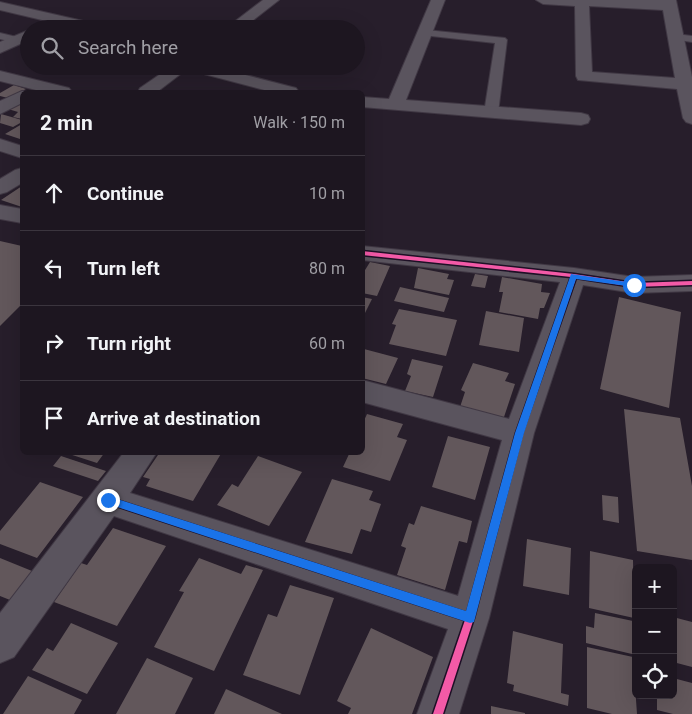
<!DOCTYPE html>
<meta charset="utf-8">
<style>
:root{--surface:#1d1620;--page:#251f29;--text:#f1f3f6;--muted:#a09fa5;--line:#3b353e}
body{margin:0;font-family:Roboto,sans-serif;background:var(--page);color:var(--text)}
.controls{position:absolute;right:15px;bottom:15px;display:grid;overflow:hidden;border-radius:8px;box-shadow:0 5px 20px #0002}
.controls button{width:45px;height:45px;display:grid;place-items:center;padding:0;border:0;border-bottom:1px solid var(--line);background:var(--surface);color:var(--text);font:25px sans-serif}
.stop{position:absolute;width:15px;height:15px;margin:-11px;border:4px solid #1a73e8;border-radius:50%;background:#fff}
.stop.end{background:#1a73e8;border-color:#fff;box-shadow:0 1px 5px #0008}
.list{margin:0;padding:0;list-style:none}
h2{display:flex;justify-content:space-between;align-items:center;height:65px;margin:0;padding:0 20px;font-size:21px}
h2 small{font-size:16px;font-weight:400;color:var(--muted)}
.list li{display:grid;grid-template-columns:32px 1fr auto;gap:15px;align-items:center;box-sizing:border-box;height:75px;padding:0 20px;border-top:1px solid var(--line)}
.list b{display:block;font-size:19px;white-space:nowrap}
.list em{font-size:16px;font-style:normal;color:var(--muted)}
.icon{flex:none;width:28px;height:28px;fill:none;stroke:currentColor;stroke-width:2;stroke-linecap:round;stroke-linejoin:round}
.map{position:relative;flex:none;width:692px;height:714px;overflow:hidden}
.search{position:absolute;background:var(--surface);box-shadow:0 5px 20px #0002;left:20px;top:20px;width:345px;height:55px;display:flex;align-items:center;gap:12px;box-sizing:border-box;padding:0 18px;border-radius:28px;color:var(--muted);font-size:19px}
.panel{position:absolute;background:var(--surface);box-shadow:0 5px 20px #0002;left:20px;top:90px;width:345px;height:365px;border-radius:8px}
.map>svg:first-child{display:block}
.building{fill:#62575b}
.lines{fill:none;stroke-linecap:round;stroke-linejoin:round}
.service-casing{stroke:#403844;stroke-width:2}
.minor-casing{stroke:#403844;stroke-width:2}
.tertiary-casing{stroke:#403844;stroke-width:2}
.service{fill:#5a545e;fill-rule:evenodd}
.minor{fill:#5a545e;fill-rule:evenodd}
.tertiary{fill:#5a545e;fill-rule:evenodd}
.cycleway-casing{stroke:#1e1026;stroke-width:3}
.cycleway{fill:#f35aa7;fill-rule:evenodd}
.route{fill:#1a73e8}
</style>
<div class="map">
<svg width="692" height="714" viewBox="0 0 692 714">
<rect width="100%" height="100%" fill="#271e2b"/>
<path class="building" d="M14,85L26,89L8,98L0,96V93Z
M19,103L22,105V119L13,117L18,112L8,109Z
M1,114L22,120V122L13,127L0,123Z
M22,124V138L20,139L5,134Z
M22,186V207L1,200Z
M0,241L22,246V304L0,326Z
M370,262L390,266L377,296L362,293V275Z
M418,268L449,274L447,279L454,280L449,295L414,288Z
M475,274L488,276L485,288L471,286Z
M502,277L542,284L541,292L550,293L544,308H540L538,319L499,312L503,292H499Z
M400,287L449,298L444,312L394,301Z
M362,297L372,299L364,315L362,314Z
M619,297L681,312L669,408L600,389Z
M399,309L457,320L446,356L389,344L396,325L392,324Z
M486,311L524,318L519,352L479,345Z
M364,349L398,358L386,384L362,378V352Z
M412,359L443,366L433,397L405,391L411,376L407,374Z
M473,363L509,373L505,381L515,384L504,417L496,420L459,410L465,392L461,390Z
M624,409L680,418L692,486V560L637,551Z
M367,414L403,424L397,437L407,440L390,481L343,467L350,452H362V425Z
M448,436L490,447L475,500L432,487Z
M63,452H105L97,463Z
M160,452H222L193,501L146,486L150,479L143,477Z
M61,456L106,471L98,481L53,466Z
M258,456L302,472L269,526L217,505L232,484L238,487Z
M332,479L373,491L369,500L381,504L371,532L361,529L352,554L305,542Z
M40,482L83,497L37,558L0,544V531Z
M602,495L618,497L619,523L603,520Z
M421,506L472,521L467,543L459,541L445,590L397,575L406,548L401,546L409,523L414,525Z
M113,528L166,546L117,626L54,602L81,563L87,565Z
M527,539L571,548L569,595L523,586Z
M590,551L633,560L634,618L589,608Z
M0,558L32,571L10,600L0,596Z
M199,558L241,574L246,565L263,570L214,671L154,647L184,592L179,591Z
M290,585L334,598L300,695L243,675L268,614L277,617Z
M595,613L633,621V634L636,635V655L586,643V626L594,628Z
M673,617L692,622V667L673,662Z
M71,623L118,643L87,694L32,670L47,648L53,651Z
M371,628L433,657L412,714H348L351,708L337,701Z
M513,631L563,644L561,693L569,695L568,706L513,691L514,685L507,683Z
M587,647L633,657L637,714H612L587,708Z
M147,658L193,678L175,714H116Z
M28,676L82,700L74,714H3Z
M673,678L692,683V714H673L657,710V695H673Z
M226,689L282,714H214Z
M491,706L525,713V714H491Z"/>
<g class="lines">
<g class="service-casing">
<path id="service" d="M426,30L505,38L507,40L498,113L496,116H486L484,113L495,43L422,35L421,33Z
M0,33L21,38L23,40L17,43L0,39Z
M676,34L692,36V42L672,39L670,37L672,35Z"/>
</g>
<g class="minor-casing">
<path id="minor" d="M431,0H445L406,100L581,113L588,115L590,119L588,123L581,125L362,107V97L389,99Z
M536,0H676L692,77V124L686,122L683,118L677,89L578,80L576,76L575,6L543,4ZM589,6L663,10L675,78L592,72Z
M58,16L63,17L65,20C57,30 45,29 33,29L35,26Z
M29,30V40L0,53V42Z
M183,66H211L296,88L299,92H272L185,69Z
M0,71L69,88L72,92H44L0,81Z
M22,91L28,92H22V103L0,114V101Z
M0,139L22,146V158L0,151Z
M0,205L22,209V223L0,219Z
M362,246L574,268L634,277L692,275V291L634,293L583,285L534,433L489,618L459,714H417L448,629L114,516L14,657L0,663V613L124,452H157L130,493L458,596L502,440L362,402V380L509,419L560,282L362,260Z"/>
</g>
<g class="tertiary-casing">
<path id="tertiary" d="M263,0H279L242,29H225Z
M0,2L105,26L107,29H80L0,10Z
M172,66H191L157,92H138L140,88Z
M22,168V183L7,192L0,194V179L15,170Z"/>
</g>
<use href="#service" class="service"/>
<use href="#minor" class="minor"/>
<use href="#tertiary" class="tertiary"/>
<g class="cycleway-casing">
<path id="cycleway" d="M362,251L574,274L634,283L692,281V285L634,287L576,278L522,433L474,618L443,714H433L465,620L107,503L104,502L103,500L104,498L107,497L467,613L516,433L571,277L362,255Z"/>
</g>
<use href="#cycleway" class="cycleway"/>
</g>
<path class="route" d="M571,274L634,283L637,285L634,287L576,279L524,433L474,622L470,623L108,504L103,500L108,496L466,611L515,433Z"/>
</svg>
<div class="controls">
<button>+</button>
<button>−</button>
<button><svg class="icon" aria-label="locate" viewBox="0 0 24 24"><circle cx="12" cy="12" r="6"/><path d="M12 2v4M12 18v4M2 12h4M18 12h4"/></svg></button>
</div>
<div class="stop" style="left:634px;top:285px"></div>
<div class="stop end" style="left:108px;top:500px"></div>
<div class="search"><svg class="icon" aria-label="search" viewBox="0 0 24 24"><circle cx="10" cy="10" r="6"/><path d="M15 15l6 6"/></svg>Search here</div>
<section class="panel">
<h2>2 min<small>Walk · 150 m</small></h2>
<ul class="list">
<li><svg class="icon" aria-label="ahead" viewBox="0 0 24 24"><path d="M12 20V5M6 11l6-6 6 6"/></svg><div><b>Continue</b></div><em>10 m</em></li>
<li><svg class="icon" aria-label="left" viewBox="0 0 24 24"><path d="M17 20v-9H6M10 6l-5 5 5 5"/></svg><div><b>Turn left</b></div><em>80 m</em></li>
<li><svg class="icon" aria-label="right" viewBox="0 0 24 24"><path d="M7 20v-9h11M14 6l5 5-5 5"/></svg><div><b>Turn right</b></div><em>60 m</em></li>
<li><svg class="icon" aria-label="arrive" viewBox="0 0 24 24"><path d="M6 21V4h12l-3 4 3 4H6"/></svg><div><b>Arrive at destination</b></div></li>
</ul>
</section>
</div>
